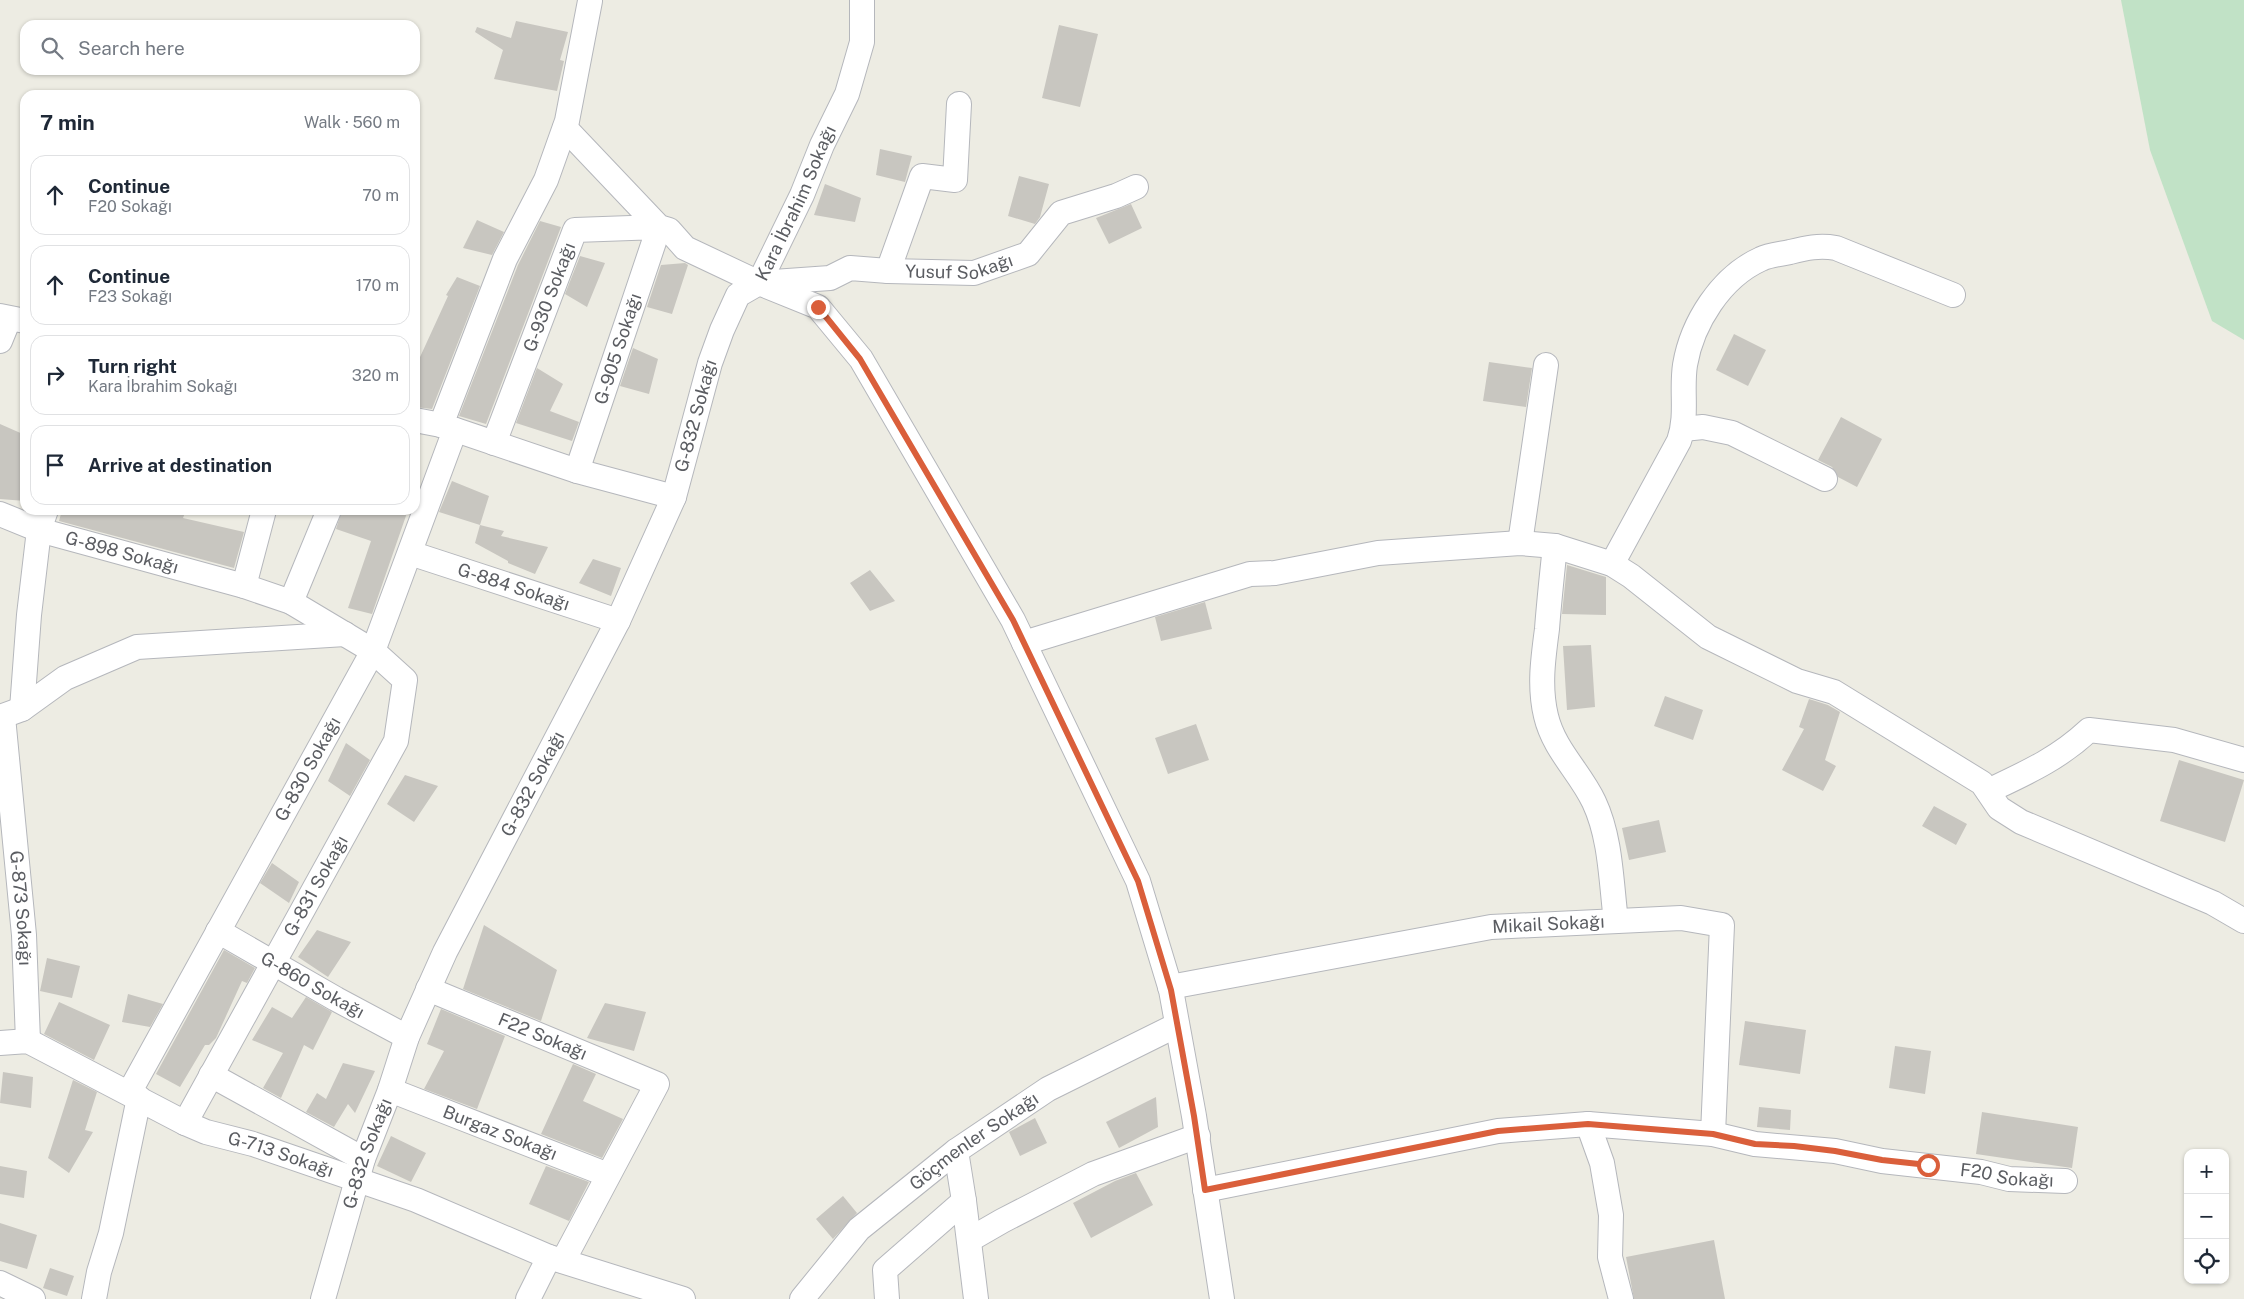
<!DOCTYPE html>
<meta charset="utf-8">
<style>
:root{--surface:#fff;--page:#f6f6f7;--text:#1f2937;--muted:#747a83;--line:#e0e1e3}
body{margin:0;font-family:"Public Sans",sans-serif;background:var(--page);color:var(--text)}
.controls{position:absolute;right:15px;bottom:15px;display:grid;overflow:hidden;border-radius:10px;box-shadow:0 1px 4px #0004}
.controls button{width:45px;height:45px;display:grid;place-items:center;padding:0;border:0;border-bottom:1px solid var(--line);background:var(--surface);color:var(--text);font:25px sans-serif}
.stop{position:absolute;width:15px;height:15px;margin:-11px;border:4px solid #da5f3b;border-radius:50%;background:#fff}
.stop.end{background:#da5f3b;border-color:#fff;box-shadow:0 1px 5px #0008}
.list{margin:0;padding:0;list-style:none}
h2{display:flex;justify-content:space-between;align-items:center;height:65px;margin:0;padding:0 20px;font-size:21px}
h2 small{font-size:16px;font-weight:400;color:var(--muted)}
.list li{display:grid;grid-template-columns:32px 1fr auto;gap:15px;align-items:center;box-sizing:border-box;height:80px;margin:0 10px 10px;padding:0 10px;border:1px solid var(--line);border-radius:15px}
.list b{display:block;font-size:19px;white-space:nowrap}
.list p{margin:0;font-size:16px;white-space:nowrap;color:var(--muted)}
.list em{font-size:16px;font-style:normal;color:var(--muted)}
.icon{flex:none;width:28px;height:28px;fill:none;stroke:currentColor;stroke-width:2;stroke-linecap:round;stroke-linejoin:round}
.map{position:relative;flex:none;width:2244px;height:1299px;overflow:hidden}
.search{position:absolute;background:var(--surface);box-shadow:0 1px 4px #0004;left:20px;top:20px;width:400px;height:55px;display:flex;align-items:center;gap:12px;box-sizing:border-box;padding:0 18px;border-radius:15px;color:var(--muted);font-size:19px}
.panel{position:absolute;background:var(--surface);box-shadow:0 1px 4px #0004;left:20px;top:90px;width:400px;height:425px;border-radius:15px}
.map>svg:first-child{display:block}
.green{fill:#c1e2c6}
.building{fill:#c8c6c0}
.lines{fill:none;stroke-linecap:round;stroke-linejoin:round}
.minor-casing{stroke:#b5b7bc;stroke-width:26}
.minor{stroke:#fff;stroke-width:24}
.route{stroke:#da5f3b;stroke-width:6}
.labels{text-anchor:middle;stroke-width:4.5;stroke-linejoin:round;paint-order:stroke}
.street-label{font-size:18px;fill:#5b5d62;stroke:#fff}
</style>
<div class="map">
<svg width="2244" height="1299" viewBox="0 0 2244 1299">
<rect width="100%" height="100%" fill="#edece3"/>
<path class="green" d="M2121,0H2244V340L2212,321L2150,150Z"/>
<path class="building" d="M516,21L568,32L560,60L564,61L557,91L494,79L503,50L475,32L477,27L511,38Z
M1059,25L1098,34L1080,107L1042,98Z
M880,149L912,156L905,182L876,175Z
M1019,176L1049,184L1040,217L1035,224L1008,216Z
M825,184L861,198L855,222L814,215Z
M1131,204L1142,228L1109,244L1096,218Z
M477,220L504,232L492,255L463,248Z
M540,221L561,227L486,424L459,416L518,265Z
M580,256L605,263L587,307L565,294Z
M685,263L688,265L672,314L647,307L661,265Z
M457,277L480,286L432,409L415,407V368L448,296L446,295Z
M1734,334L1766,350L1748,386L1716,370Z
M633,348L658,359L649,394L620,386Z
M1489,362L1532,368L1526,407L1483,401Z
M537,368L563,384L550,411L579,422L572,441L516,423Z
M1841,417L1882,439L1857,487L1838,477L1832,467L1818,460Z
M0,424L25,435V501L0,499Z
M452,481L489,496L480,525L439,512Z
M62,510H186L183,518L244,532L234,568L59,521Z
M342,510H408L372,614L348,608L371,541L336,529Z
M480,525L504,531L501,536L548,547L535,574L508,563V561L475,543Z
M593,559L621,568L611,596L579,583Z
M1567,565L1606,577V615L1562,614Z
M870,570L895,601L870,611L850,583Z
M1205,602L1212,629L1161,641L1155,617Z
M1591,645L1595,707L1567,710L1563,646Z
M1665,696L1703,710L1693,740L1654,726Z
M1809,699L1828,705L1840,712L1825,760L1836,766L1823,791L1782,770L1804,729L1799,727Z
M1196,724L1209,760L1168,774L1155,738Z
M346,743L370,760L350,796L328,781Z
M2179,760L2244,780L2225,842L2160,821Z
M405,775L438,786L414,822L387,804Z
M1934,806L1967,824L1956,845L1922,826Z
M1659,820L1666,852L1629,860L1622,828Z
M272,863L299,882L289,903L260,883Z
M484,925L557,970L541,1021L463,989Z
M317,930L351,942L328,977L298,957Z
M224,950L255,968L247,983L242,981L216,1038L209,1045H205L180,1087L156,1074Z
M47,958L80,966L72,998L40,991Z
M128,994L163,1004L150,1027L122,1022Z
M306,997L332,1012L313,1050L304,1045L281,1098L263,1088L283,1053L252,1040L272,1007L292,1018Z
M59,1002L110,1025L94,1060L44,1034Z
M605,1003L646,1012L634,1051L587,1038Z
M441,1009L505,1036L477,1109L424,1089L444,1051L427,1044Z
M1745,1021L1806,1030L1800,1074L1739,1065Z
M1895,1046L1931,1051L1925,1094L1889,1088Z
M343,1063L375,1071L355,1113L348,1104L334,1127L306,1112L317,1093L326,1099Z
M573,1064L596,1074L583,1101L623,1119L602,1158L541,1134Z
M3,1072L33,1077L31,1108L0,1103Z
M73,1080L97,1092L85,1130L93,1132L69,1173L48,1158Z
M1156,1097L1158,1127L1119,1148L1106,1122Z
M1759,1107L1791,1110L1790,1130L1757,1127Z
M1982,1112L2078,1127L2072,1168L1976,1154Z
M1035,1118L1047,1143L1020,1156L1009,1132Z
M391,1136L426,1153L411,1182L377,1166Z
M0,1166L27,1171L24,1198L0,1194Z
M546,1166L589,1182L569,1221L529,1204Z
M1136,1173L1153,1205L1091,1238L1073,1203L1115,1181Z
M843,1196L857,1213L833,1239L816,1219Z
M0,1223L37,1235L27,1269L0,1261Z
M1714,1240L1725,1299H1634L1626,1257Z
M50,1268L74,1276L67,1296L43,1288Z"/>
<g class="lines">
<g class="minor-casing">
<g id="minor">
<path d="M565,128L659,227L669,230L685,248L759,283L818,307L861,359L1013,620L1138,881L1171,990L1194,1116L1222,1299"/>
<path d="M888,271L922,176L955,180L959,104"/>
<path id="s1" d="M759,283L802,195L822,145L847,94L862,42V0"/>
<path d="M0,316L25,321"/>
<path d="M0,341L9,319"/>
<path d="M415,420L441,425L577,471L674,497"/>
<path d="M441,425L505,259L546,180L567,121L590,1"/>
<path d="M1683,429L1703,427L1732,433L1825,479"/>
<path id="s2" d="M494,443L575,230L659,227L577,471"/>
<path id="s3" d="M0,514L39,530L244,586L291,602L373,651L405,680L396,741L185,1123"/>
<path d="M1520,543L1546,365"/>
<path d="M1555,546C1552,574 1549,602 1547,629C1543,659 1539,687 1546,716C1554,750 1580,772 1594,802C1611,838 1611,882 1616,921"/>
<path id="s4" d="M410,553L618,621"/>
<path d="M1612,564L1679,441C1688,415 1681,391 1685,365C1692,323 1721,277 1761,259C1769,255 1781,254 1790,252C1806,248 1819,245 1836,248L1953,295"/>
<path d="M244,586L264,510"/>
<path d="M291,602L329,510"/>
<path d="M1024,643L1250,574L1275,573L1378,553L1520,543L1555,546L1612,564L1631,576L1708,637L1797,681L1834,692L1982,783L1999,808L2021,822L2213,903L2244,921"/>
<path d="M22,709L29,615L39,530L46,510"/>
<path d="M0,717L22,709L65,678L137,647L345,634"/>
<path id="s5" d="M3,717L24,935L28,1041"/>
<path d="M1988,791C2026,773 2058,759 2089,730L2174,740L2244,760"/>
<path id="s6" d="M218,931L336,999L407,1037"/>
<path id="s7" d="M1170,987L1491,927L1681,918L1722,925L1713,1134"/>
<path id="s8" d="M428,989L657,1084L563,1261"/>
<path id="s9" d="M0,1043L28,1041L185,1123L206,1132L253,1144L416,1200L549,1257L683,1299"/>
<path d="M211,1075L363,1159"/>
<path id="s10" d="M390,1090L608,1175"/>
<path id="s11" d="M129,1093L373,651L455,430"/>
<path d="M1588,1124L1602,1163L1611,1215L1610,1257L1621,1299"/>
<path id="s12" d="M1205,1190L1498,1131L1588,1124L1713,1134L1755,1144L1835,1151L1882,1161L1981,1172L2009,1179L2065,1181"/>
<path d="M964,1201L976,1299"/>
<path d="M969,1240L1002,1221L1093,1174L1198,1136"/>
<path d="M0,1283L33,1299"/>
<path d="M94,1299L99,1272L111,1233L139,1098"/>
<path id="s13" d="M323,1299L363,1159L390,1090L407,1037L445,952L618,621L674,497L710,363L722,330L738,295L759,283L830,278L850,268L888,271L974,273L1028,254L1061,213L1116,196L1136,187"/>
<path d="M528,1299L549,1257"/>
<path id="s14" d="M802,1299L859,1229L956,1151L1048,1089L1177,1025"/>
<path d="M887,1299L885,1270L964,1201L956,1151"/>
</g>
</g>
<use href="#minor" class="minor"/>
</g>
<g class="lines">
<path class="route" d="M818,307L860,359L1013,620L1138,881L1171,990L1194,1116L1205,1190L1498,1131L1588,1124L1713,1134L1755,1144L1794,1146L1835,1151L1882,1160L1928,1165"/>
</g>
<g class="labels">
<g class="street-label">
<text dy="6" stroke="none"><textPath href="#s1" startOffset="88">Kara İbrahim Sokağı</textPath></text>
<text dy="6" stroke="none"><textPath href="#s13" startOffset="1318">Yusuf Sokağı</textPath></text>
<text dy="6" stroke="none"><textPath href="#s2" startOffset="156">G-930 Sokağı</textPath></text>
<text transform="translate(618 349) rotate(-72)" y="6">G-905 Sokağı</text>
<text dy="6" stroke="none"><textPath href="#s13" startOffset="962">G-832 Sokağı</textPath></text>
<text dy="6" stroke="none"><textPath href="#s3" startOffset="128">G-898 Sokağı</textPath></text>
<text dy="6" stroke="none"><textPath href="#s4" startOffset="109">G-884 Sokağı</textPath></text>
<text dy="6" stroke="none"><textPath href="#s11" startOffset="370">G-830 Sokağı</textPath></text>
<text dy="6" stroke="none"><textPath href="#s13" startOffset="558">G-832 Sokağı</textPath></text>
<text transform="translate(316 886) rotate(-61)" y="6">G-831 Sokağı</text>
<text dy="6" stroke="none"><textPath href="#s5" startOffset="192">G-873 Sokağı</textPath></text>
<text dy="6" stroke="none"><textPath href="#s7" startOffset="384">Mikail Sokağı</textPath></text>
<text dy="6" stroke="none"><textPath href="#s6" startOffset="109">G-860 Sokağı</textPath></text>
<text dy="6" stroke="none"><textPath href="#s8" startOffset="124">F22 Sokağı</textPath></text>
<text dy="6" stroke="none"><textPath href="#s10" startOffset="118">Burgaz Sokağı</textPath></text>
<text dy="6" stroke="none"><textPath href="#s14" startOffset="235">Göçmenler Sokağı</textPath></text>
<text dy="6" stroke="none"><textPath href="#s13" startOffset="152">G-832 Sokağı</textPath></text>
<text dy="6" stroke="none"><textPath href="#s9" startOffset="306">G-713 Sokağı</textPath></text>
<text dy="6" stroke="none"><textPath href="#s12" startOffset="812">F20 Sokağı</textPath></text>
</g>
</g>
</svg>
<div class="controls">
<button>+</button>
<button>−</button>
<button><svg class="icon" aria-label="locate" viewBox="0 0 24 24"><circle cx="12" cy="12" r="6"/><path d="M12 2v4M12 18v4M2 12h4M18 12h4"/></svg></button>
</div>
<div class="stop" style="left:1928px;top:1165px"></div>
<div class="stop end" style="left:818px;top:307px"></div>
<div class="search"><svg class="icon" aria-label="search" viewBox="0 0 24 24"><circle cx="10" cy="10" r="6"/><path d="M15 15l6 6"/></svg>Search here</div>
<section class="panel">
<h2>7 min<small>Walk · 560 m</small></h2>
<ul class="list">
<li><svg class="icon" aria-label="ahead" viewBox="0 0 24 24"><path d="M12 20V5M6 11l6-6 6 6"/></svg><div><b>Continue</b><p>F20 Sokağı</p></div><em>70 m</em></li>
<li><svg class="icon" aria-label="ahead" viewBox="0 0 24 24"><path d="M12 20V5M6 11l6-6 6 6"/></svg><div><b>Continue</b><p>F23 Sokağı</p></div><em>170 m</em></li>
<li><svg class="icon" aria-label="right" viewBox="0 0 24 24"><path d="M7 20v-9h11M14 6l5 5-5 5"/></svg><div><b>Turn right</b><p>Kara İbrahim Sokağı</p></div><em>320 m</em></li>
<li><svg class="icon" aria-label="arrive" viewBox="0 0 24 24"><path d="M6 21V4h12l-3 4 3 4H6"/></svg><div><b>Arrive at destination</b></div></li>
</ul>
</section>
</div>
